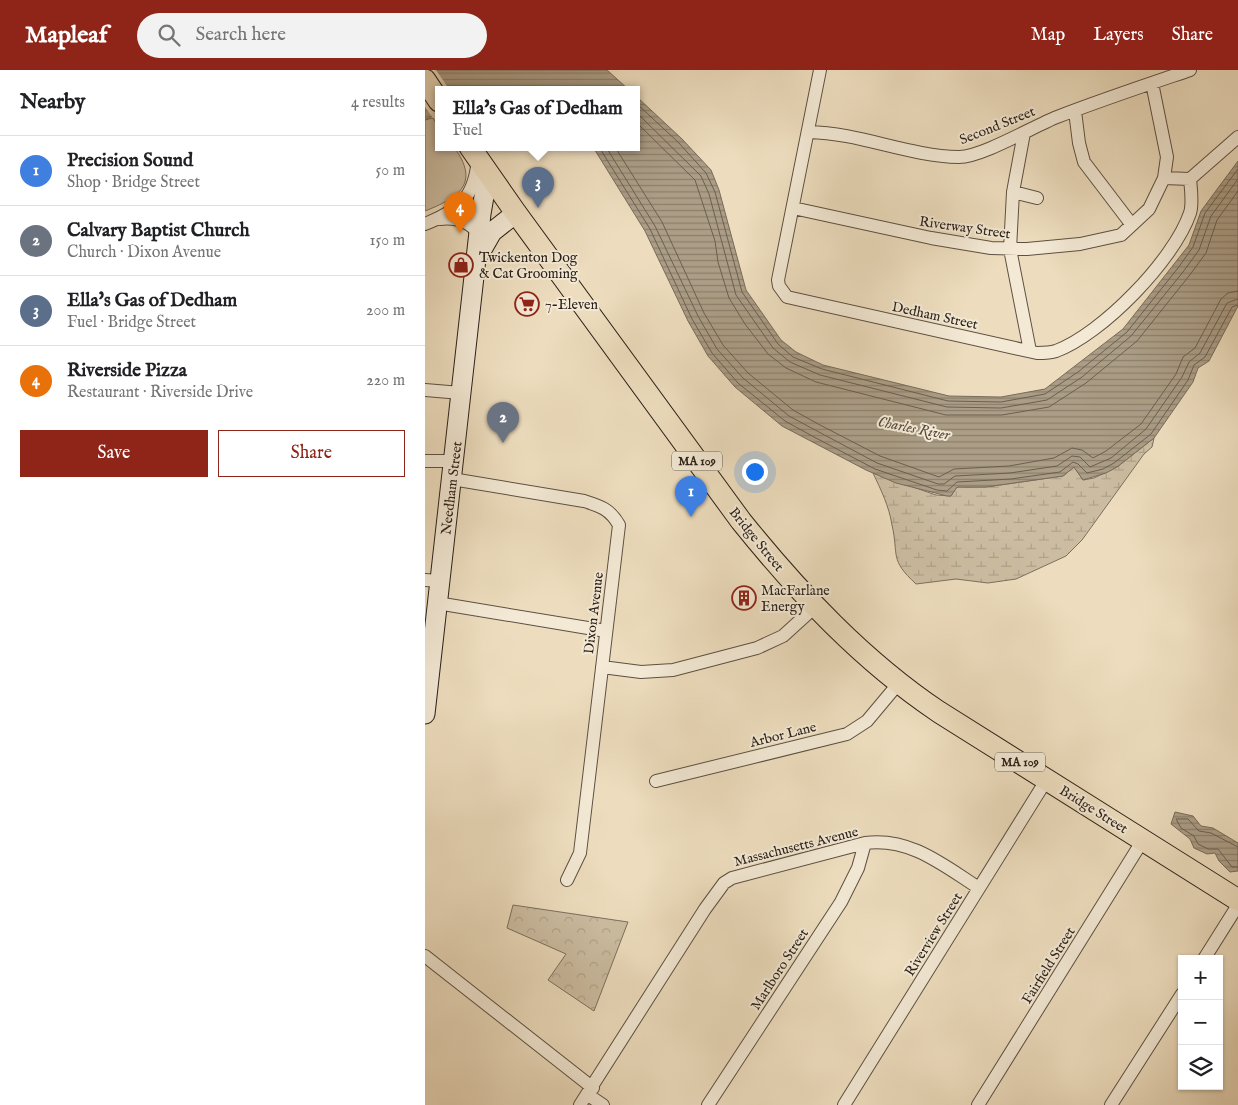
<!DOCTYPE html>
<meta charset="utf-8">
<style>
:root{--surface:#fff;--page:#f2f2f2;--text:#202124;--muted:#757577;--line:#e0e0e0;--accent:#8f2418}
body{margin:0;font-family:"IM FELL English",serif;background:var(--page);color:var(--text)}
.controls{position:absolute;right:15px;bottom:15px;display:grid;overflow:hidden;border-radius:0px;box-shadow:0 1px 4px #0004}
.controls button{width:45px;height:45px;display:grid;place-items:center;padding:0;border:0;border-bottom:1px solid var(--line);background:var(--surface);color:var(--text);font:25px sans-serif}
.you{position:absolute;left:329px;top:401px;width:18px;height:18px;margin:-12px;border:4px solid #fff;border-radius:50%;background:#1a73e8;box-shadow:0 0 0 8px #1a73e833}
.badge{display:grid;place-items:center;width:32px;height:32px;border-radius:50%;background:var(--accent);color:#fff;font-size:16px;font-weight:700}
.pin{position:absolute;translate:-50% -41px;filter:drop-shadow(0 1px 2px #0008)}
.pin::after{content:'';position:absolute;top:26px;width:18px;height:15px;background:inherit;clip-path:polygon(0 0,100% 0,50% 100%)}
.popup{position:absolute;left:10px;top:16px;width:205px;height:65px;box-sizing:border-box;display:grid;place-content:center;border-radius:0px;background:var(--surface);filter:drop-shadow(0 1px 4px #0005);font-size:16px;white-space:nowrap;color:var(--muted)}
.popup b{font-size:19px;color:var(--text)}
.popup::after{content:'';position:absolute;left:50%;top:100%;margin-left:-10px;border:10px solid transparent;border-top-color:var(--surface)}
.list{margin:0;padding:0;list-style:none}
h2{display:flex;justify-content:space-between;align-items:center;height:65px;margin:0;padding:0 20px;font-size:21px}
h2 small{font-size:16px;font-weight:400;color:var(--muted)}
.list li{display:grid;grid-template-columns:32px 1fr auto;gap:15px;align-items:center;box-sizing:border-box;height:70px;padding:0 20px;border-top:1px solid var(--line)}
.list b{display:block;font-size:19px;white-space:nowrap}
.list p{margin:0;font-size:16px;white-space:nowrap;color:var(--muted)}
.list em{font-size:16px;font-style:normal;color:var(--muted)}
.actions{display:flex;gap:10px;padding:15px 20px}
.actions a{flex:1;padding:11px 0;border:1px solid var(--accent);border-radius:0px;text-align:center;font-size:18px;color:var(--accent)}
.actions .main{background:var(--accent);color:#fff}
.icon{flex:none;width:28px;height:28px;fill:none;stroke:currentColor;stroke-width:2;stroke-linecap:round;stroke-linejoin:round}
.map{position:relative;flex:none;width:813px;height:1035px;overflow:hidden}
header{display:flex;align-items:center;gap:30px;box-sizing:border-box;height:70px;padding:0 25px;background:var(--accent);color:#fff}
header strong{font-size:24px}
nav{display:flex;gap:28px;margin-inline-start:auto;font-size:18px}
.search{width:350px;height:45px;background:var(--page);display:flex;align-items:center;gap:12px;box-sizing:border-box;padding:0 18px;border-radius:28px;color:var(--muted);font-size:19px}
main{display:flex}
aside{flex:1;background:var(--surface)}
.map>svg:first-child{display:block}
.forest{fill:url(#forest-crowns);stroke:#7c6f5e}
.wetland{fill:url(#wetland-marsh);stroke:#7c6f5e}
.park{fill:#ccbda2;stroke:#7c6f5e}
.water{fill:url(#water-rules);stroke:#786b5a}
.pier{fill:#edddbe}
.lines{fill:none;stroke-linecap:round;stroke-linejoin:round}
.shore{stroke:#6b5f50;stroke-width:1}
.street-casing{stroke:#5c5042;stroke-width:14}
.secondary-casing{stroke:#2b2119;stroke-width:21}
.primary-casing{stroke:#2b2119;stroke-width:23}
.street{stroke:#f3e9d5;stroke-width:12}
.secondary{stroke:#f3e9d5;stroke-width:19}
.primary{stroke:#edddbe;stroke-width:21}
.labels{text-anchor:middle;stroke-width:4;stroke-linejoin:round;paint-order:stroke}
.shield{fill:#f3e9d5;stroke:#675d51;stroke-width:1}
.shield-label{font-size:12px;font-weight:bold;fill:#2b2119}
.street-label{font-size:14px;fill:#2b2119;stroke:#f3e9d5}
.poi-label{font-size:14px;fill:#2b2119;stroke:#f3e9d5;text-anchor:start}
.water-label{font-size:15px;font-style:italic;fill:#584c3f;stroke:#f3e9d5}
</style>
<header>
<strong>Mapleaf</strong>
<div class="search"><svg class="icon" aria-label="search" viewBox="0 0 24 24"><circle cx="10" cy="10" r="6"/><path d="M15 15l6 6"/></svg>Search here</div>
<nav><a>Map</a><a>Layers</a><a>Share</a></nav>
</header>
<main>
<aside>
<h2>Nearby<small>4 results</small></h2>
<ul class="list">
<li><span class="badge" style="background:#3f7fe0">1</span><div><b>Precision Sound</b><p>Shop · Bridge Street</p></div><em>50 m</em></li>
<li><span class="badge" style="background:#6b7280">2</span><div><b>Calvary Baptist Church</b><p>Church · Dixon Avenue</p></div><em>150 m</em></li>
<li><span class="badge" style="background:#5c6f8a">3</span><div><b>Ella's Gas of Dedham</b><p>Fuel · Bridge Street</p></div><em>200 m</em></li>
<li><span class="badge" style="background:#e8710a">4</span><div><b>Riverside Pizza</b><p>Restaurant · Riverside Drive</p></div><em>220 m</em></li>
</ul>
<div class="actions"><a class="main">Save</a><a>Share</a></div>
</aside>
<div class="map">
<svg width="813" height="1035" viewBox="0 0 813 1035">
<defs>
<pattern id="forest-crowns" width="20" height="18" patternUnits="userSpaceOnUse" patternTransform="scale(1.25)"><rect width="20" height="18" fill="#ccbda2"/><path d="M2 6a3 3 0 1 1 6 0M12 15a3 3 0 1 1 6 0" fill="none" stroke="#afa28b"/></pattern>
<pattern id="wetland-marsh" width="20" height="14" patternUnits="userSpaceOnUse" patternTransform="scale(1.25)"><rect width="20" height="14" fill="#ccbda2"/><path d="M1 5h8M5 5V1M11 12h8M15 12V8" fill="none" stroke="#afa28b"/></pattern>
<pattern id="water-rules" width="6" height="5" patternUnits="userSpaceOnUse" patternTransform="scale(1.25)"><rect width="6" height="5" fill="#ab9d86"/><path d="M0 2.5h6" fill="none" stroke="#8b806d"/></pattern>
</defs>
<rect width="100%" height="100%" fill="#edddbe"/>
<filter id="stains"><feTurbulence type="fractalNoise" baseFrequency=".004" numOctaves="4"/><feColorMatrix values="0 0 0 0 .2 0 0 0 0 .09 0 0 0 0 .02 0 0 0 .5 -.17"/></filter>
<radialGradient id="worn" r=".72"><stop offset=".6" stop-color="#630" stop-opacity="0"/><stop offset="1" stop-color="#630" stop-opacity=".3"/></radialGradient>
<path class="forest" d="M88,835L203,852L169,941L123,910L141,884L82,858Z"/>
<path class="wetland" d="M729,368L727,377L719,384L657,470L641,486L591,509L563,513L531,509L491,514C464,489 474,486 467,455C464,436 456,420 448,403L511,425L526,426L532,417H561L638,406L649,397L658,410L669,408L692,397Z"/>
<path class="park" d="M8,48L14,57V77H29C56,114 33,128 0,141V50Z"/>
<path class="water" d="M0,0H182L203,19H14V43L0,50Z
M212,27L257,69L286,100L294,120L321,220L356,270L371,282L398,295L524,326L576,327L620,319L698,259L764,175L776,141L813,91V236L784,291L773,298L768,312L729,368L692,397L681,403L658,410L649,397L638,406L561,417H532L526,426H522L471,413L441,400L357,356L310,317L283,286L263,251L220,161L168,77H212Z
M750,742L768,746L776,756L788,758L813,773V801L805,802L794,791L790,783L782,784L769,778L765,769L746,754Z"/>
<path class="pier" d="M0,0H11L24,19H14V43L8,48L0,37Z"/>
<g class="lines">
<path class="shore" d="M212,34L253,72L281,103L290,122L317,222L353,274L368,287L397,299L523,331L576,332L620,324L653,302L702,262L753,198L768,177L780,143L813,99
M212,43L276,106L284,124L311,225L348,278L365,292L395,305L522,337L576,338L622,330L657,307L706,266L758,202L774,180L786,146L813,109
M212,53L270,110L290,171L293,192L304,228L320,254L343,284L361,298L391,312L521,345H577L624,337L661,313L712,271L764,206L781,183L792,150L813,121
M174,77L225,159L267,249L287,283L313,313L360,351L389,367L450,399L512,420L522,421L532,412L586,409L635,402L648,392L653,394L662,403L678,399L689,393L726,364L763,310L769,295L780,287L807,237L813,235
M181,77L230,156L273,246L292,279L318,308L364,346L392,361L452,393L513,414H519L530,406L585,403L632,396L647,386L655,387L665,397L686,388L721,359L757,307L764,292L775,283L802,233L813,229
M190,77L237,152L279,243L298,275L323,303L368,340L395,355L455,386L514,407L529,399L584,396L629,388L647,378L657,380L668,388L681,381L716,354L751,304L758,287L770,278L796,229L803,223L813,221
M813,777L786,763L774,761L763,749H751L756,758L769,766L773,774L783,779H793L807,797H813"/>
<g class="street-casing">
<path id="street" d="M395,0L353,210L354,216L362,227L612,283C618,283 625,283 631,281C677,264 749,190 765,143C768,134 766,119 765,109L739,108
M650,41L654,73L659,92L707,155
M384,62C435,63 483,86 534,87C557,87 609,56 632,47C676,30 721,15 765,0
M599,63L588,122L585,179L605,281
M765,109L813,67
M588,122L612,128
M368,138L506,168L566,178L602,179L655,174L696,165L724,139L739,108L742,87L727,13
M15,149C31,147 44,151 54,164
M0,154C35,140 50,127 53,88
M0,320L36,323
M0,391H29
M27,409L159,431C175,436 185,439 194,455L155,783L142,810
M0,510L15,511
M12,533L181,561
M177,597L216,602L248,600L332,578L358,566L391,536
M231,711L422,664L442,651L473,614
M0,886L168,1018
M779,889L813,835
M163,1025L178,1035
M155,1035L280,839L299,813L307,808L440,773C485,767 518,795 554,818
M283,1035L416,832L433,798L440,773
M419,1035L622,709
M553,1035L718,770
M686,1035L757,924"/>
</g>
<g class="secondary-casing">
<path id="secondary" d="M55,183L67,162L91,143
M0,644L56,144L63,103"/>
</g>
<g class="primary-casing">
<path id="primary" d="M0,10L14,31
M45,77L91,143L316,451C374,523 438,591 514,642L813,830"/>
</g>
<use href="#street" class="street"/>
<use href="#secondary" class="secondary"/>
<use href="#primary" class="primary"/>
</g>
<defs>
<g id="shop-ring" transform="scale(1.25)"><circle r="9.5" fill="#f3e9d5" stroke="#8f2418" stroke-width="1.5"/><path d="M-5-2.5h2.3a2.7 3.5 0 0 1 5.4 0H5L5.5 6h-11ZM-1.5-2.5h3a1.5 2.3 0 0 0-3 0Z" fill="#8f2418"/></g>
<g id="supermarket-ring" transform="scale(1.25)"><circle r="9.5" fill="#f3e9d5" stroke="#8f2418" stroke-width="1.5"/><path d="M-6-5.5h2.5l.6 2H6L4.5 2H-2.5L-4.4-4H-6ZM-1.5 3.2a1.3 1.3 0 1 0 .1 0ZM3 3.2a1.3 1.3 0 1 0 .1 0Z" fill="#8f2418"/></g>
<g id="building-ring" transform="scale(1.25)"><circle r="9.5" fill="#f3e9d5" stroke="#8f2418" stroke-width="1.5"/><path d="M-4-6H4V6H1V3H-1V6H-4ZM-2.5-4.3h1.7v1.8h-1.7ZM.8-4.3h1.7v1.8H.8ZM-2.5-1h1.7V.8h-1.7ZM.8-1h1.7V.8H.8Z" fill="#8f2418"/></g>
</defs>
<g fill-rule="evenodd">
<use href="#shop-ring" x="36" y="195"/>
<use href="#supermarket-ring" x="102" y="234"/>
<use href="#building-ring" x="319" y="528"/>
</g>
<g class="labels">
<g class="shield">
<rect x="247" y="381.5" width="50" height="19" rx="4"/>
<rect x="570" y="682.5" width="50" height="19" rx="4"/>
</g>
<g class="shield-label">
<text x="272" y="395">MA 109</text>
<text x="595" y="696">MA 109</text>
</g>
<g class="street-label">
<text transform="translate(572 55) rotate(-22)" y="5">Second Street</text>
<text transform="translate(540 157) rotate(8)" y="5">Riverway Street</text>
<text transform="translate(510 245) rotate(12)" y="5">Dedham Street</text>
<text transform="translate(26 418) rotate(-83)" y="5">Needham Street</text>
<text transform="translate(332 469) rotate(51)" y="5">Bridge Street</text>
<text transform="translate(168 543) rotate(-83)" y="5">Dixon Avenue</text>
<text transform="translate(358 664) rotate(-14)" y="5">Arbor Lane</text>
<text transform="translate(669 739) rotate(32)" y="5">Bridge Street</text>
<text transform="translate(371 776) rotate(-14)" y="5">Massachusetts Avenue</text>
<text transform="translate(508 864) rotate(-58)" y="5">Riverview Street</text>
<text transform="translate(623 895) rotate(-58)" y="5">Fairfield Street</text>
<text transform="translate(354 899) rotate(-57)" y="5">Marlboro Street</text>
</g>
<g class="poi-label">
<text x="54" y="192">Twickenton Dog<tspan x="54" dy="16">&amp; Cat Grooming</tspan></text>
<text x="120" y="239">7-Eleven</text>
<text x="336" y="525">MacFarlane<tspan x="336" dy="16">Energy</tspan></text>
</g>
<g class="water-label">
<text transform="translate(489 358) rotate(11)" y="5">Charles River</text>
</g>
</g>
<rect width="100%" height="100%" filter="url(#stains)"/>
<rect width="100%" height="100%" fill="url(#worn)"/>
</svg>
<div class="controls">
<button>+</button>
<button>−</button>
<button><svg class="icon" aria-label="layers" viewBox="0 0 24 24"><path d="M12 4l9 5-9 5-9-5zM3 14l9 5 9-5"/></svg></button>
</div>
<div class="you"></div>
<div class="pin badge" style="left:266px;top:447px;background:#3f7fe0">1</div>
<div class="pin badge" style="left:78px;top:373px;background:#6b7280">2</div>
<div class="pin badge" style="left:113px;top:138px;background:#5c6f8a">3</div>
<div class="popup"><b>Ella's Gas of Dedham</b>Fuel</div>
<div class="pin badge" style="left:35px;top:163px;background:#e8710a">4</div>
</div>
</main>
